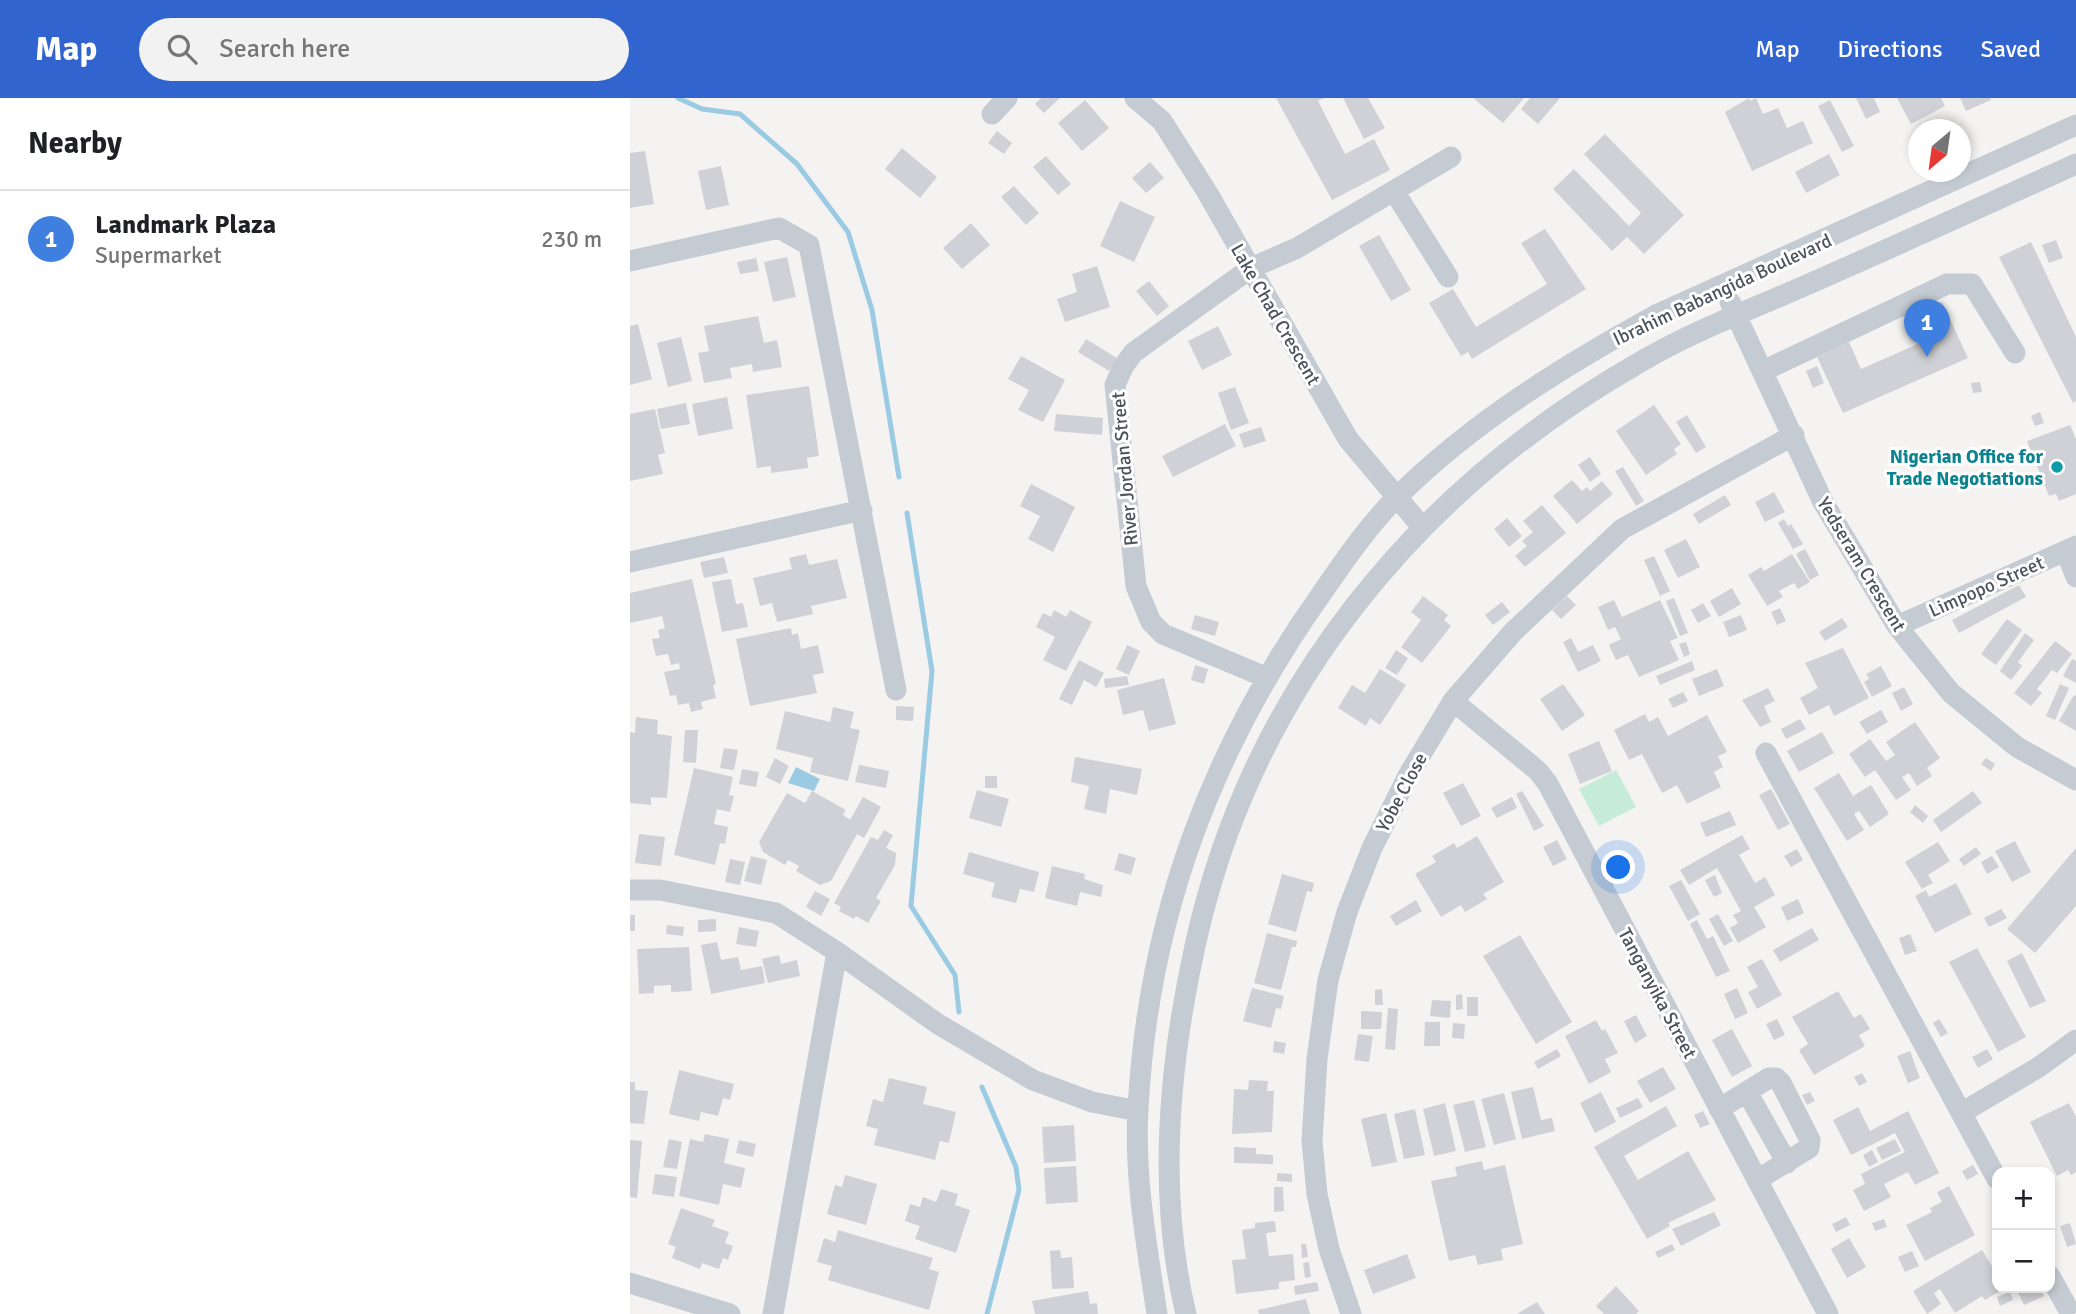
<!DOCTYPE html>
<meta charset="utf-8">
<style>
:root{--surface:#fff;--page:#f2f2f2;--text:#202124;--muted:#757577;--line:#e0e0e0;--accent:#3264cf}
body{margin:0;font-family:Signika,sans-serif;background:var(--page);color:var(--text)}
.controls{position:absolute;right:21px;bottom:21px;display:grid;overflow:hidden;border-radius:14px;box-shadow:0 4px 10px #0003}
.controls button{width:63px;height:63px;display:grid;place-items:center;padding:0;border:0;border-bottom:2px solid var(--line);background:var(--surface);color:var(--text);font:35px sans-serif}
.compass{position:absolute;left:1278px;top:21px;width:63px;height:63px;border-radius:50%;background:var(--surface);box-shadow:0 4px 10px #0003;rotate:209deg}
.you{position:absolute;left:989px;top:770px;width:24px;height:24px;margin:-18px;border:5px solid #fff;border-radius:50%;background:#1a73e8;box-shadow:0 0 0 10px #1a73e833}
.badge{display:grid;place-items:center;width:46px;height:46px;border-radius:50%;background:var(--accent);color:#fff;font-size:23px;font-weight:700}
.pin{position:absolute;translate:-50% -58px;filter:drop-shadow(0 2px 4px #0008)}
.pin::after{content:'';position:absolute;top:37px;width:24px;height:21px;background:inherit;clip-path:polygon(0 0,100% 0,50% 100%)}
.list{margin:0;padding:0;list-style:none}
h2{display:flex;justify-content:space-between;align-items:center;height:91px;margin:0;padding:0 28px;font-size:30px}
h2 small{font-size:23px;font-weight:400;color:var(--muted)}
.list li{display:grid;grid-template-columns:46px 1fr auto;gap:21px;align-items:center;box-sizing:border-box;height:98px;padding:0 28px;border-top:2px solid var(--line)}
.list b{display:block;font-size:26px;white-space:nowrap}
.list p{margin:0;font-size:23px;white-space:nowrap;color:var(--muted)}
.list em{font-size:23px;font-style:normal;color:var(--muted)}
.icon{flex:none;width:38px;height:38px;fill:none;stroke:currentColor;stroke-width:2;stroke-linecap:round;stroke-linejoin:round}
.map{position:relative;flex:none;width:1446px;height:1216px;overflow:hidden}
header{display:flex;align-items:center;gap:42px;box-sizing:border-box;height:98px;padding:0 35px;background:var(--accent);color:#fff}
header strong{font-size:33px}
nav{display:flex;gap:38px;margin-inline-start:auto;font-size:24px}
.search{width:490px;height:63px;background:var(--page);display:flex;align-items:center;gap:18px;box-sizing:border-box;padding:0 24px;border-radius:38px;color:var(--muted);font-size:26px}
main{display:flex}
aside{flex:1;background:var(--surface)}
.map>svg:first-child{display:block}
.green{fill:#c7ebd9}
.water{fill:#9acbe2}
.lines{fill:none;stroke-linecap:round;stroke-linejoin:round}
.stream{stroke:#9acbe2;stroke-width:5}
.building{fill:#d0d1d6}
.minor{stroke:#c5cbd2;stroke-width:21}
.culture-dot{fill:#0f9aa8;stroke:#fff;stroke-width:2.5}
.labels{text-anchor:middle;stroke-width:6;stroke-linejoin:round;paint-order:stroke}
.street-label{font-size:19px;fill:#4c535d;stroke:#fff}
.culture-label{font-size:19px;font-weight:bold;fill:#0d838f;stroke:#fff;text-anchor:end}
</style>
<header>
<strong>Map</strong>
<div class="search"><svg class="icon" aria-label="search" viewBox="0 0 24 24"><circle cx="10" cy="10" r="6"/><path d="M15 15l6 6"/></svg>Search here</div>
<nav><a>Map</a><a>Directions</a><a>Saved</a></nav>
</header>
<main>
<aside>
<h2>Nearby<small></small></h2>
<ul class="list">
<li><span class="badge" style="background:#3f7fe0">1</span><div><b>Landmark Plaza</b><p>Supermarket</p></div><em>230 m</em></li>
</ul>
</aside>
<div class="map">
<svg width="1446" height="1216" viewBox="0 0 1446 1216">
<rect width="100%" height="100%" fill="#f4f3f2"/>
<path class="green" d="M986,672L1006,709L969,728L949,691Z"/>
<path class="water" d="M166,669L190,681L184,693L158,685Z"/>
<g class="lines">
<path class="stream" d="M48,0L72,11L110,16L167,66L218,134L242,212L269,379
M277,415L302,573L281,808L325,877L329,914
M352,989L386,1069L389,1092L357,1216"/>
</g>
<path class="building" d="M411,0H430L414,15L405,6Z
M646,0H694L688,3L715,56L744,41L760,72L702,102Z
M713,0H738L755,30L734,41Z
M843,0H894L873,25Z
M900,0H930L908,26L891,11Z
M1119,0L1120,3L1126,0L1133,16L1148,10L1157,30L1173,23L1183,45L1122,73L1095,14Z
M1226,0H1244L1250,14L1236,21Z
M1267,0H1311L1315,8L1281,26Z
M1330,0H1360L1361,2L1336,13Z
M455,2L479,30L452,53L428,25Z
M1200,2L1224,48L1212,54L1188,8Z
M367,33L382,45L374,56L358,45Z
M975,36L1054,117L1014,156L997,139L982,153L923,91L944,71L999,128L1011,115L954,56Z
M272,50L307,79L290,100L255,71Z
M15,53L24,106L0,110V55Z
M1199,56L1210,77L1176,95L1165,74Z
M416,58L441,86L428,97L403,69Z
M520,64L534,80L516,95L502,80Z
M91,68L99,107L76,112L68,73Z
M384,88L409,115L396,127L371,99Z
M490,103L525,119L504,164L470,148Z
M341,125L360,147L332,171L313,150Z
M915,131L956,191L842,261L838,254L831,258L799,205L823,191L846,229L917,186L891,145Z
M749,137L781,192L761,203L729,148Z
M1426,142L1433,160L1419,165L1412,147Z
M1401,144L1446,239V303L1443,305L1369,159Z
M157,159L166,199L143,204L134,164Z
M126,160L129,173L110,176L107,164Z
M467,168L480,209L435,224L427,201L447,194L442,176Z
M519,183L539,208L527,218L506,193Z
M1312,204L1338,260L1213,315L1187,259L1219,244L1231,271L1290,245L1278,219Z
M128,218L134,245L147,242L152,269L123,274L122,266L100,270L102,280L74,285L68,255L79,253L74,228Z
M8,226L22,281L0,287V228Z
M588,228L602,257L572,272L558,243Z
M51,239L62,283L38,289L27,245Z
M456,241L487,260L479,273L448,254Z
M391,258L435,282L413,324L388,312L399,292L378,281Z
M1187,268L1194,285L1183,290L1176,273Z
M1350,284L1352,294L1343,295L1341,285Z
M179,288L189,358L177,360L178,370L141,375V368L127,370L116,297Z
M605,289L619,325L601,332L588,295Z
M97,299L103,331L68,338L62,306Z
M56,305L60,326L31,331L27,311Z
M1024,307L1051,346L1044,351L1047,356L1016,377L986,333Z
M25,311L35,355L28,357L33,376L0,383V316Z
M1410,314L1414,325L1405,328L1401,318Z
M426,316L473,320L472,337L424,333Z
M1057,317L1076,349L1066,355L1046,324Z
M595,326L606,348L543,379L532,358Z
M1440,327L1446,341V396L1429,403L1426,396L1419,398L1397,343Z
M631,329L636,343L614,350L609,336Z
M960,359L971,376L960,384L948,367Z
M993,369L1014,403L1006,408L985,373Z
M942,382L952,393L957,389L960,393L972,383L983,396L947,426L923,398Z
M401,386L445,409L423,454L398,441L410,418L390,408Z
M1144,394L1155,414L1135,424L1125,404Z
M1095,397L1101,407L1069,426L1063,416Z
M912,407L936,435L895,469L885,458L897,448L892,443L903,434L893,423Z
M877,420L892,438L879,449L864,431Z
M1154,421L1158,428L1161,426L1173,446L1163,451L1148,425Z
M1056,441L1070,469L1048,480L1034,452Z
M1175,451L1189,477L1180,482L1166,456Z
M176,456L179,467L207,461L217,500L181,508L183,516L147,524L142,505L130,508L123,480L162,471L159,460Z
M1162,456L1180,484L1168,491L1164,485L1149,493L1153,499L1137,508L1118,477L1131,469L1134,473Z
M1024,458L1040,493L1030,498L1014,462Z
M94,459L98,475L74,480L70,464Z
M62,481L86,586L83,587L86,600L71,604L73,611L61,614L59,605L48,607L46,597L40,598L34,574L50,571L49,565L41,567L38,556L26,558L22,541L30,540L28,532L35,530L32,518L0,525V495Z
M101,481L106,506L113,505L118,529L92,534L82,484Z
M1389,487L1396,499L1329,535L1322,522Z
M1102,490L1111,506L1089,519L1080,503Z
M793,498L818,517L814,522L821,528L792,565L771,549L791,522L781,514Z
M937,498L946,507L931,521L922,512Z
M1044,500L1058,535L1050,538L1036,503Z
M984,502L992,519L1030,502L1048,540L1040,543L1049,562L1009,579L998,557L986,562L979,547L991,541L985,529L978,532L968,509Z
M872,504L880,514L863,527L855,517Z
M1073,505L1081,518L1068,525L1061,512Z
M1150,510L1156,523L1147,527L1141,514Z
M424,512L436,519L440,512L462,524L436,573L413,562L425,539L406,529L413,515L421,519Z
M565,517L589,524L585,538L561,531Z
M1111,517L1117,532L1099,539L1093,524Z
M1212,520L1218,529L1195,543L1189,534Z
M1377,521L1392,532L1366,567L1351,556Z
M161,530L162,537L168,535L171,551L188,547L194,575L183,577L187,595L120,608L106,541Z
M1395,535L1404,542L1388,564L1392,568L1381,582L1370,573Z
M941,540L948,554L963,547L971,563L948,574L933,544Z
M1425,543L1442,556L1427,575L1422,572L1407,591L1412,595L1401,608L1384,595Z
M1056,544L1060,556L1054,559L1049,546Z
M497,547L510,553L499,577L486,571Z
M1213,550L1239,600L1204,618L1199,607L1179,617L1170,600L1188,590L1175,565Z
M766,552L778,560L767,577L755,570Z
M1442,561L1446,563V585L1433,578Z
M449,562L474,575L466,589L454,582L442,607L429,601Z
M1062,563L1065,572L1030,587L1026,578Z
M565,567L578,571L574,586L561,582Z
M1251,568L1262,588L1242,599L1234,584L1239,581L1236,576Z
M750,571L776,587L750,627L740,620L736,628L708,610L722,587L735,595Z
M1087,571L1094,588L1069,598L1062,581Z
M497,578L499,587L475,590L474,581Z
M534,580L546,626L519,633L513,612L493,617L487,592Z
M933,586L955,617L932,633L910,601Z
M1430,586L1439,590L1425,622L1416,618Z
M1274,589L1283,606L1271,613L1262,595Z
M1138,590L1145,603L1134,608L1141,624L1130,629L1112,602Z
M1053,594L1058,603L1043,610L1038,601Z
M1444,597L1446,598V633L1429,623Z
M266,608L284,609L283,623L266,622Z
M203,609L224,614L220,630L230,632L218,683L180,674L183,660L146,651L155,613L200,624Z
M1251,612L1258,624L1237,636L1229,624Z
M1015,616L1019,624L1028,619L1038,638L1077,617L1097,654L1088,658L1093,669L1084,674L1091,689L1057,706L1047,687L1032,695L1012,656L999,662L984,632Z
M6,619L28,622L27,636L42,638L37,700L21,699V707L0,705V634L5,635Z
M1170,621L1176,631L1156,641L1151,631Z
M1285,624L1310,660L1297,670L1302,678L1287,688L1279,675L1272,679L1281,692L1266,702L1245,672L1235,679L1219,656L1240,641L1256,663L1265,657L1256,644Z
M55,632H68L66,665L53,664Z
M1192,634L1204,655L1169,674L1157,653Z
M969,643L982,673L950,686L938,656Z
M94,650L108,652L104,672L90,670Z
M445,659L512,671L507,697L480,691L476,716L454,711L459,688L441,684Z
M145,660L159,668L150,686L136,679Z
M1356,660L1365,666L1361,673L1351,666Z
M229,667L259,673L256,690L225,684Z
M64,670L103,679L99,697L104,698L100,714L87,711L84,726L98,729L95,746L90,745L85,767L44,757Z
M112,671L129,674L126,689L109,686Z
M1209,675L1223,698L1241,687L1259,716L1240,729L1229,713L1224,716L1234,732L1217,743L1184,690Z
M355,678H367V690H355Z
M833,685L851,718L831,728L813,695Z
M1141,691L1160,726L1148,732L1129,697Z
M347,692L379,701L371,729L339,720Z
M182,693L216,712L213,717L220,722L233,699L251,709L234,740L227,736L201,783L190,787L166,773L169,768L158,762L155,767L133,754L129,744L157,695L175,705Z
M892,693L914,728L904,733L886,696Z
M1343,693L1352,705L1311,734L1303,722Z
M882,699L887,710L867,720L861,710Z
M1285,707L1298,718L1293,725L1280,714Z
M1100,713L1106,727L1076,739L1070,725Z
M254,732L263,737L256,750L266,755L265,767L246,800L251,803L238,825L226,818L224,821L209,813L211,809L204,805L241,739L248,742Z
M9,736L35,739L31,768L5,765Z
M1112,737L1120,751L1109,757L1125,785L1135,779L1145,797L1124,809L1136,829L1108,845L1100,830L1108,825L1103,817L1111,813L1087,770L1059,787L1050,772Z
M847,738L874,784L853,796L857,801L835,814L831,807L811,819L785,776L806,764L802,758L824,745L827,750Z
M927,742L937,761L923,768L913,749Z
M1385,743L1401,774L1382,784L1365,753Z
M1308,744L1320,763L1298,777L1303,785L1292,791L1275,764Z
M1346,749L1351,756L1334,768L1329,761Z
M1446,750V808L1405,855L1377,831Z
M1167,751L1173,762L1161,769L1154,758Z
M339,754L409,774L404,794L390,791L386,805L361,799L365,785L333,776Z
M489,755L506,760L501,777L484,772Z
M121,758L137,762L131,787L114,783Z
M1362,758L1369,769L1357,776L1351,764Z
M100,761L115,764L110,787L95,784Z
M422,768L455,776L454,781L473,787L471,799L450,794L447,808L415,800Z
M652,776L684,785L682,794L677,793L666,834L638,826Z
M1085,777L1092,795L1084,799L1075,782Z
M1051,782L1070,816L1058,823L1039,788Z
M1326,785L1342,816L1305,835L1285,798L1296,792L1299,799Z
M185,793L200,801L191,818L176,809Z
M1168,801L1174,815L1157,823L1151,809Z
M786,802L792,813L766,828L760,818Z
M1371,811L1377,820L1359,829L1354,820Z
M1088,816L1103,843L1094,848L1079,821Z
M0,817H5V833H0Z
M86,821V833L68,834V822Z
M1067,822L1077,841L1083,838L1100,873L1086,879L1060,826Z
M37,827L54,829L53,838L36,836Z
M109,829L129,833L126,849L106,846Z
M1182,830L1189,842L1150,864L1143,852Z
M637,835L667,843L666,849H662L651,892L624,885Z
M1280,836L1287,853L1275,857L1269,840Z
M890,837L942,924L906,946L853,858Z
M87,844L91,862L108,859L111,872L132,868L135,885L81,896L71,847Z
M59,849L62,893L41,894V887L24,888V895L9,896L7,851Z
M1347,850L1396,939L1368,954L1319,864Z
M1392,855L1416,903L1400,910L1377,863Z
M149,857L151,866L167,862L170,878L138,885L132,861Z
M1132,861L1152,897L1127,911L1118,894L1128,889L1117,869Z
M622,890L654,898L651,911L646,910L641,930L613,923Z
M1107,890L1118,915L1105,921L1094,896Z
M752,891L753,907H745V892Z
M1208,893L1224,920L1231,916L1240,931L1229,937L1235,948L1184,977L1169,952L1178,946L1162,919Z
M832,896L833,911L826,912V897Z
M837,899H848V918H837Z
M802,902L821,903L820,920L800,918Z
M758,910L768,911L765,952L755,951Z
M731,913L752,914L751,931H731Z
M1006,917L1017,938L1005,945L994,923Z
M1147,921L1155,937L1144,942L1136,926Z
M1309,921L1318,935L1311,939L1303,925Z
M966,922L972,933L975,931L988,955L975,961L981,974L959,986L935,938Z
M795,924H810V948H794Z
M823,925L835,926L834,941L822,940Z
M1102,931L1122,968L1102,979L1082,942Z
M728,936L743,938L739,964L724,962Z
M644,943L656,945L654,956L643,954Z
M927,951L931,958L908,971L904,964Z
M1357,951L1363,961L1348,970L1342,959Z
M1280,953L1290,980L1278,985L1267,958Z
M1033,969L1046,991L1020,1005L1007,983Z
M49,972L104,986L100,1002L93,1000L88,1018L71,1014L69,1023L39,1016Z
M1232,975L1237,984L1229,988L1224,979Z
M259,980L297,989L293,1006L326,1014L319,1045L310,1043L305,1062L244,1047L248,1031L236,1028L243,1001L253,1004Z
M619,982L638,983L637,993H644L642,1034L602,1036L604,991L618,992Z
M0,984H5V992L18,993L14,1026L0,1025Z
M903,989L911,1022L922,1020L925,1033L892,1041L881,994Z
M971,994L986,1024L965,1035L950,1005Z
M1180,994L1185,1003L1177,1007L1172,997Z
M874,995L886,1041L864,1047L851,1001Z
M1008,1000L1013,1009L990,1020L986,1010Z
M844,1002L856,1049L835,1054L823,1007Z
M815,1005L826,1053L804,1058L793,1011Z
M1439,1005L1446,1019V1074L1441,1077L1438,1072L1427,1078L1400,1024Z
M1036,1008L1047,1028L994,1058L1008,1082L1058,1053L1086,1102L1038,1125L1040,1128L1017,1141L964,1049Z
M1228,1009L1240,1033L1278,1013L1309,1075L1285,1087L1278,1074L1254,1086L1261,1099L1234,1113L1223,1092L1235,1086L1231,1076L1275,1054L1265,1035L1221,1057L1203,1022Z
M785,1011L795,1057L774,1061L764,1016Z
M1073,1013L1080,1026L1070,1030L1064,1017Z
M756,1015L767,1064L742,1069L731,1021Z
M444,1027L446,1063L414,1065L412,1029Z
M75,1036L99,1041L94,1065L115,1070L111,1090L93,1086L89,1107L49,1098L60,1041L73,1044Z
M39,1041L52,1044L47,1071L33,1069Z
M1265,1041L1271,1053L1252,1062L1246,1050Z
M0,1042L12,1043L7,1100L0,1099Z
M109,1042L126,1046L123,1059L106,1055Z
M604,1049L626,1050V1056L643,1057V1066L604,1065Z
M1242,1052L1248,1064L1239,1069L1233,1057Z
M852,1063L854,1072L875,1067L893,1146L871,1151L873,1162L848,1167L845,1157L819,1163L801,1083L827,1078L825,1069Z
M1343,1067L1348,1076L1337,1082L1332,1073Z
M446,1068L448,1104L416,1106L414,1070Z
M647,1075L662,1076V1084L647,1083Z
M25,1076L47,1079L44,1099L22,1096Z
M215,1077L247,1086L236,1127L197,1116L205,1087L212,1089Z
M1319,1088L1345,1137L1295,1163L1276,1127L1302,1114L1300,1110L1312,1104L1307,1094Z
M644,1089H653L654,1113L644,1114Z
M311,1091L328,1096L325,1107L340,1112L326,1155L285,1141L290,1128L275,1123L280,1106L290,1109L293,1099L306,1104Z
M51,1110L85,1122L82,1128L99,1134L95,1145L103,1148L98,1162L93,1160L89,1171L72,1165L70,1171L42,1160L46,1149L38,1146Z
M1084,1114L1091,1127L1051,1148L1042,1131Z
M1216,1119L1220,1127L1206,1134L1202,1126Z
M1254,1121L1257,1129L1245,1133L1242,1125Z
M645,1123L646,1134L636,1135L639,1158L663,1156L665,1182L649,1184V1191L606,1196L602,1162L616,1161L612,1132L625,1130V1125Z
M1440,1125L1446,1146L1437,1149L1430,1128Z
M208,1132L303,1160L299,1171L309,1174L299,1212L198,1182L202,1168L187,1164L194,1140L205,1144Z
M1219,1140L1236,1169L1217,1180L1201,1151Z
M671,1146H676L678,1159L672,1160Z
M1042,1146L1045,1152L1028,1160L1025,1154Z
M430,1152L431,1160L442,1159L444,1190L422,1191L420,1153Z
M1352,1152L1367,1176V1190H1375L1355,1202L1352,1198L1325,1215L1310,1191L1304,1195L1311,1206L1297,1216L1283,1193Z
M1282,1153L1289,1168L1275,1174L1268,1159Z
M777,1156L786,1180L743,1196L734,1172Z
M679,1164L681,1179L675,1180L673,1165Z
M687,1184L689,1193L665,1197L664,1188Z
M986,1188L1009,1213L1006,1216H974L966,1208Z
M1386,1190H1411L1414,1198L1394,1207Z
M458,1193L460,1206L467,1205L468,1216H405L402,1203Z
M1380,1194L1383,1202L1370,1208L1367,1199Z
M676,1201L680,1216H629L628,1212Z
M907,1204L915,1216H887Z"/>
<g class="lines">
<path class="minor" d="M505,0L532,23L577,94L718,341L792,429
M362,16L377,0
M764,93L818,179
M0,163L149,130L179,147L266,592
M1100,204L1193,404L1267,528L1321,595L1387,649L1446,682
M1133,273L1317,186H1342L1385,255
M1436,453L1446,479
M0,464L232,412
M1267,528L1446,448
M635,579L533,536L521,524L506,488L485,287L493,269L503,255L621,170L667,150L821,59
M823,603L908,673L918,686L1198,1216
M1136,655L1367,1081
M0,792H30L146,815L207,854L308,926L403,982L462,1004L508,1013
M1117,994L1157,1065
M1089,1011L1139,980H1146L1151,985L1180,1042L1179,1050L1127,1082
M1331,1015L1409,969L1446,942
M1420,1178L1437,1209
M0,1185L100,1216
M143,1216L207,854
M527,1216C517,1149 504,1079 508,1011C518,820 581,651 692,495C715,462 738,428 766,400C842,324 935,267 1028,216L1446,27
M556,1216C527,1097 539,966 565,848C621,592 787,391 1012,263C1065,232 1125,210 1181,185C1270,146 1358,106 1446,66
M721,1216L699,1151L687,1096L682,1043L687,961L698,882L717,814L742,750L779,676L823,603L883,534L992,431L1164,337"/>
</g>
<circle class="culture-dot" cx="1427" cy="369" r="7"/>
<g class="labels">
<g class="street-label">
<text transform="translate(1092 191) rotate(-25)" y="7">Ibrahim Babangida Boulevard</text>
<text transform="translate(646 216) rotate(60)" y="7">Lake Chad Crescent</text>
<text transform="translate(494 371) rotate(-95)" y="7">River Jordan Street</text>
<text transform="translate(1232 466) rotate(59)" y="7">Yedseram Crescent</text>
<text transform="translate(1356 488) rotate(-24)" y="7">Limpopo Street</text>
<text transform="translate(771 694) rotate(-62)" y="7">Yobe Close</text>
<text transform="translate(1028 895) rotate(62)" y="7">Tanganyika Street</text>
</g>
<g class="culture-label">
<text x="1413" y="365">Nigerian Office for<tspan x="1413" dy="22">Trade Negotiations</tspan></text>
</g>
</g>
</svg>
<div class="controls">
<button>+</button>
<button>−</button>
</div>
<svg class="compass" viewBox="-18 -18 36 36"><path d="M0-13l5 13h-10z" fill="#e53935"/><path d="M0 13l5-13h-10z" fill="#757577"/></svg>
<div class="you"></div>
<div class="pin badge" style="left:1297px;top:259px;background:#3f7fe0">1</div>
</div>
</main>
